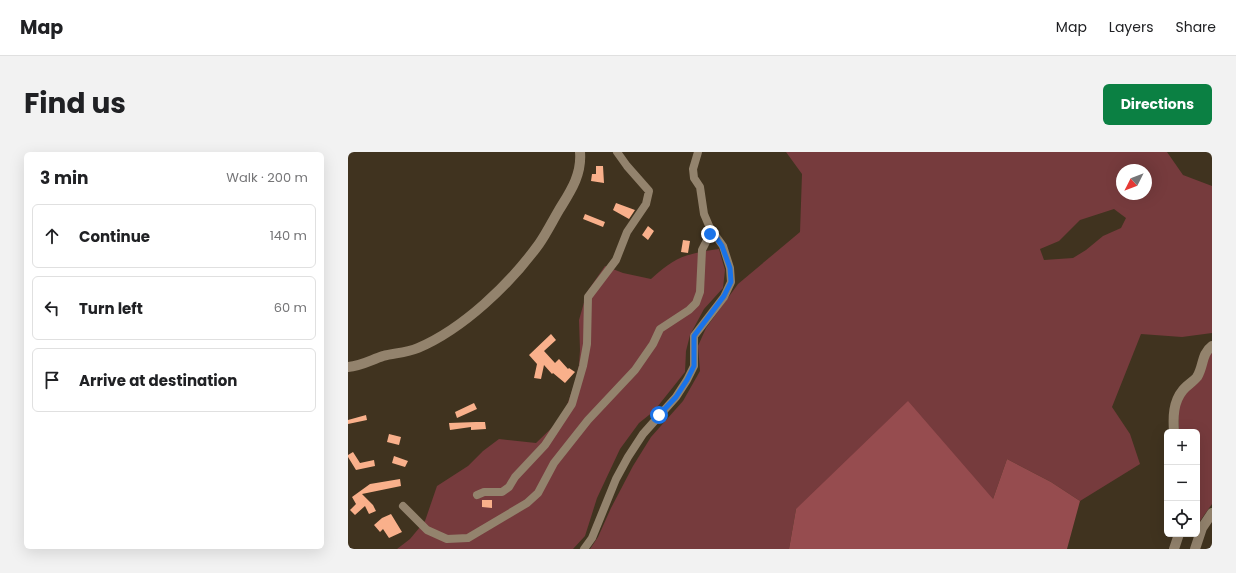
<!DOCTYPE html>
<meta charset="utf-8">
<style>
:root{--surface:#fff;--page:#f2f2f2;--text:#202124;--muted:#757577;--line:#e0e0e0;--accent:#0b8043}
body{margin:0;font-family:Poppins,sans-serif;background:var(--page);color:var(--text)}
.controls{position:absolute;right:12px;bottom:12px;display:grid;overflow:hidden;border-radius:6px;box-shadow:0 4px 16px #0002}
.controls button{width:36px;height:36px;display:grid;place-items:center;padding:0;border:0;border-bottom:1px solid var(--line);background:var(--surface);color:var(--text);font:20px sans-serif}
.compass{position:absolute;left:768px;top:12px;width:36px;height:36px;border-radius:50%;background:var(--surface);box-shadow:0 4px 16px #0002;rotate:228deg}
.stop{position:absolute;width:12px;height:12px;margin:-9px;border:3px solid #1a73e8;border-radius:50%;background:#fff}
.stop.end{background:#1a73e8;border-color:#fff;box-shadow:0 1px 4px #0008}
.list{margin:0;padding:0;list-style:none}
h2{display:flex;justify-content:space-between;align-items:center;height:52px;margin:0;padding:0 16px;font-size:17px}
h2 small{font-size:13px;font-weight:400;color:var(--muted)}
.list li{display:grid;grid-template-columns:26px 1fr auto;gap:12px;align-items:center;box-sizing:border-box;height:64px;margin:0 8px 8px;padding:0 8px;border:1px solid var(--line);border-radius:6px}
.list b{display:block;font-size:15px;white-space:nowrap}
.list em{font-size:13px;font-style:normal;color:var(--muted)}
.icon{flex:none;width:22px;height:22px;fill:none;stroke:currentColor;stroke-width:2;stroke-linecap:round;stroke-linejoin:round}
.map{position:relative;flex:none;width:864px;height:397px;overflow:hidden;border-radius:6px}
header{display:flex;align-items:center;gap:24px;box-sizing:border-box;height:56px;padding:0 20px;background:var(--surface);border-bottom:1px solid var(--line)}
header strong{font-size:19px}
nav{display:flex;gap:22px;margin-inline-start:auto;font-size:14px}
.intro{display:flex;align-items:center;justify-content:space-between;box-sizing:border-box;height:96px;padding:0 24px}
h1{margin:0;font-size:28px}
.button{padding:10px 18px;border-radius:6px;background:var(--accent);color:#fff;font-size:14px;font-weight:700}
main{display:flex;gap:24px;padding:0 24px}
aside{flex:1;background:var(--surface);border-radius:6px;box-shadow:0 4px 16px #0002}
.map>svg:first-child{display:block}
.green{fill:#763b3d;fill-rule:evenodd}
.forest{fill:#964c4f}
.building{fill:#f9b08b}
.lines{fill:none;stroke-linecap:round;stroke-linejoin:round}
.street{stroke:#93836d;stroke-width:8}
.secondary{stroke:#93836d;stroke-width:10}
.route{stroke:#1a73e8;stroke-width:5}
</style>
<header>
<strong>Map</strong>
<nav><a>Map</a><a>Layers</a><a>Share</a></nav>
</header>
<div class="intro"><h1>Find us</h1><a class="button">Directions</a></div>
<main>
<aside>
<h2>3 min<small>Walk · 200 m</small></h2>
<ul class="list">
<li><svg class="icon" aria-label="ahead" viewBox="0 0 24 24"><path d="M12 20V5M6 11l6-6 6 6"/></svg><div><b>Continue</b></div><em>140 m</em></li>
<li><svg class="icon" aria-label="left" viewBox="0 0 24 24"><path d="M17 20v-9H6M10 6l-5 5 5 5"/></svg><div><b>Turn left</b></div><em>60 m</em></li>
<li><svg class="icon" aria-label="arrive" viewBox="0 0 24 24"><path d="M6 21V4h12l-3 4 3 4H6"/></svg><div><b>Arrive at destination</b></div></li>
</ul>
</aside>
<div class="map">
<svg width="864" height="397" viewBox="0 0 864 397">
<rect width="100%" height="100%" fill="#40331f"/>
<path class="green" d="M438,0H819L835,23L864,34V181L834,185L793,182L764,255L782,282L792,312L732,349L703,330L659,307L645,347L448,357L441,397H242L250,385L263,356L285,314L303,285L335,249L352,219L350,194L358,176L390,132L452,80L454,22ZM774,18H798V42H774ZM766,57L778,66L773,76L755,84L738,98L725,106L696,108L692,97L711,89L732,68Z
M371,97L377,118L375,136L356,157L342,183L338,199L337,220L306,259L291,271L272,297L249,346L237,384L225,397H49L62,387L77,369L89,334L120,314L135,299L151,287L188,291L215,265L227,230L231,213L232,198L231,168L239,140L257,114L275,121L303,127C328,104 338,102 371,97Z
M864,199V352L852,369L849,380V280H831L830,258L835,242Z"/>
<path class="forest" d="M560,249L645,347L659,307L703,330L732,349L719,397H441L448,357Z"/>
<path class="building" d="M248,14H255L256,31L243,29L244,22H248Z
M268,51L287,58L281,67L265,58Z
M237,62L257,70L255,75L235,67Z
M300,74L306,79L300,88L294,83Z
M335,88L342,89L340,101L333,100Z
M203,182L208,188L196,199L207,211L211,207L220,217L221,216L227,220L217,231L205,221L204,222L196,213L193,227L186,226L189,212L181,203Z
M126,251L129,257L109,266L107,260Z
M18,263L19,268L0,272V268Z
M128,270H137L138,277L123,278V275L102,278L101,271Z
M41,282L53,285L51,293L39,290Z
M5,300L12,311L26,308L27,314L8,318L0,305V303Z
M46,304L60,309L57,315L44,311Z
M52,327L53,334L14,342L25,353L28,359L21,362L17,354L7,363L2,358L8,352L4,345L22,332Z
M134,348H144V356L134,355Z
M43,362L54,380L41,386L35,377L32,380L26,373L34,366Z"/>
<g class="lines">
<path class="street" d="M129,343L136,340H154L161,335L167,325L197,293L224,252L235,214L239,192L240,145L268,108L279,80L298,52L301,39L279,14L269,0
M55,354L79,378L99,387L120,386L179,351L190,341L206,311L240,268L287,218L305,192L312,177L341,158L348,151L352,140L354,98L362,82V76
M236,397L244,386L268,327L280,305L295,282L328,245L339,228L346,214V184L376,145L383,130L382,116L375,94L362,76L356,62L352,35L346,26L345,17L350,0"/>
<path class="secondary" d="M0,215C13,214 23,208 35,204C46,201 58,201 70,196C115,177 162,132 191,92C198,82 204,70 211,58C222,40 234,23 232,0
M826,280C825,265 825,250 835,238C839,233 845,230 849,225C856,214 853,202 864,194
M826,397L831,382
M847,397L854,376L864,361"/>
</g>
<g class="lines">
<path class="route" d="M311,263L328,245L339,228L346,214V184L376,144L383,130L382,116L374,94L362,76V82"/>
</g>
</svg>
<div class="controls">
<button>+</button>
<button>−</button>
<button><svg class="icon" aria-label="locate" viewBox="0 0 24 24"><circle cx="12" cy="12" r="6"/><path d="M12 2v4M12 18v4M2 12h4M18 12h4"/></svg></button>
</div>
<svg class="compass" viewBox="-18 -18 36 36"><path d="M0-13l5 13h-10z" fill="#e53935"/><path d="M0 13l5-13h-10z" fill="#757577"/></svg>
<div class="stop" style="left:311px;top:263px"></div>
<div class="stop end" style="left:362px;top:82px"></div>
</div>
</main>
